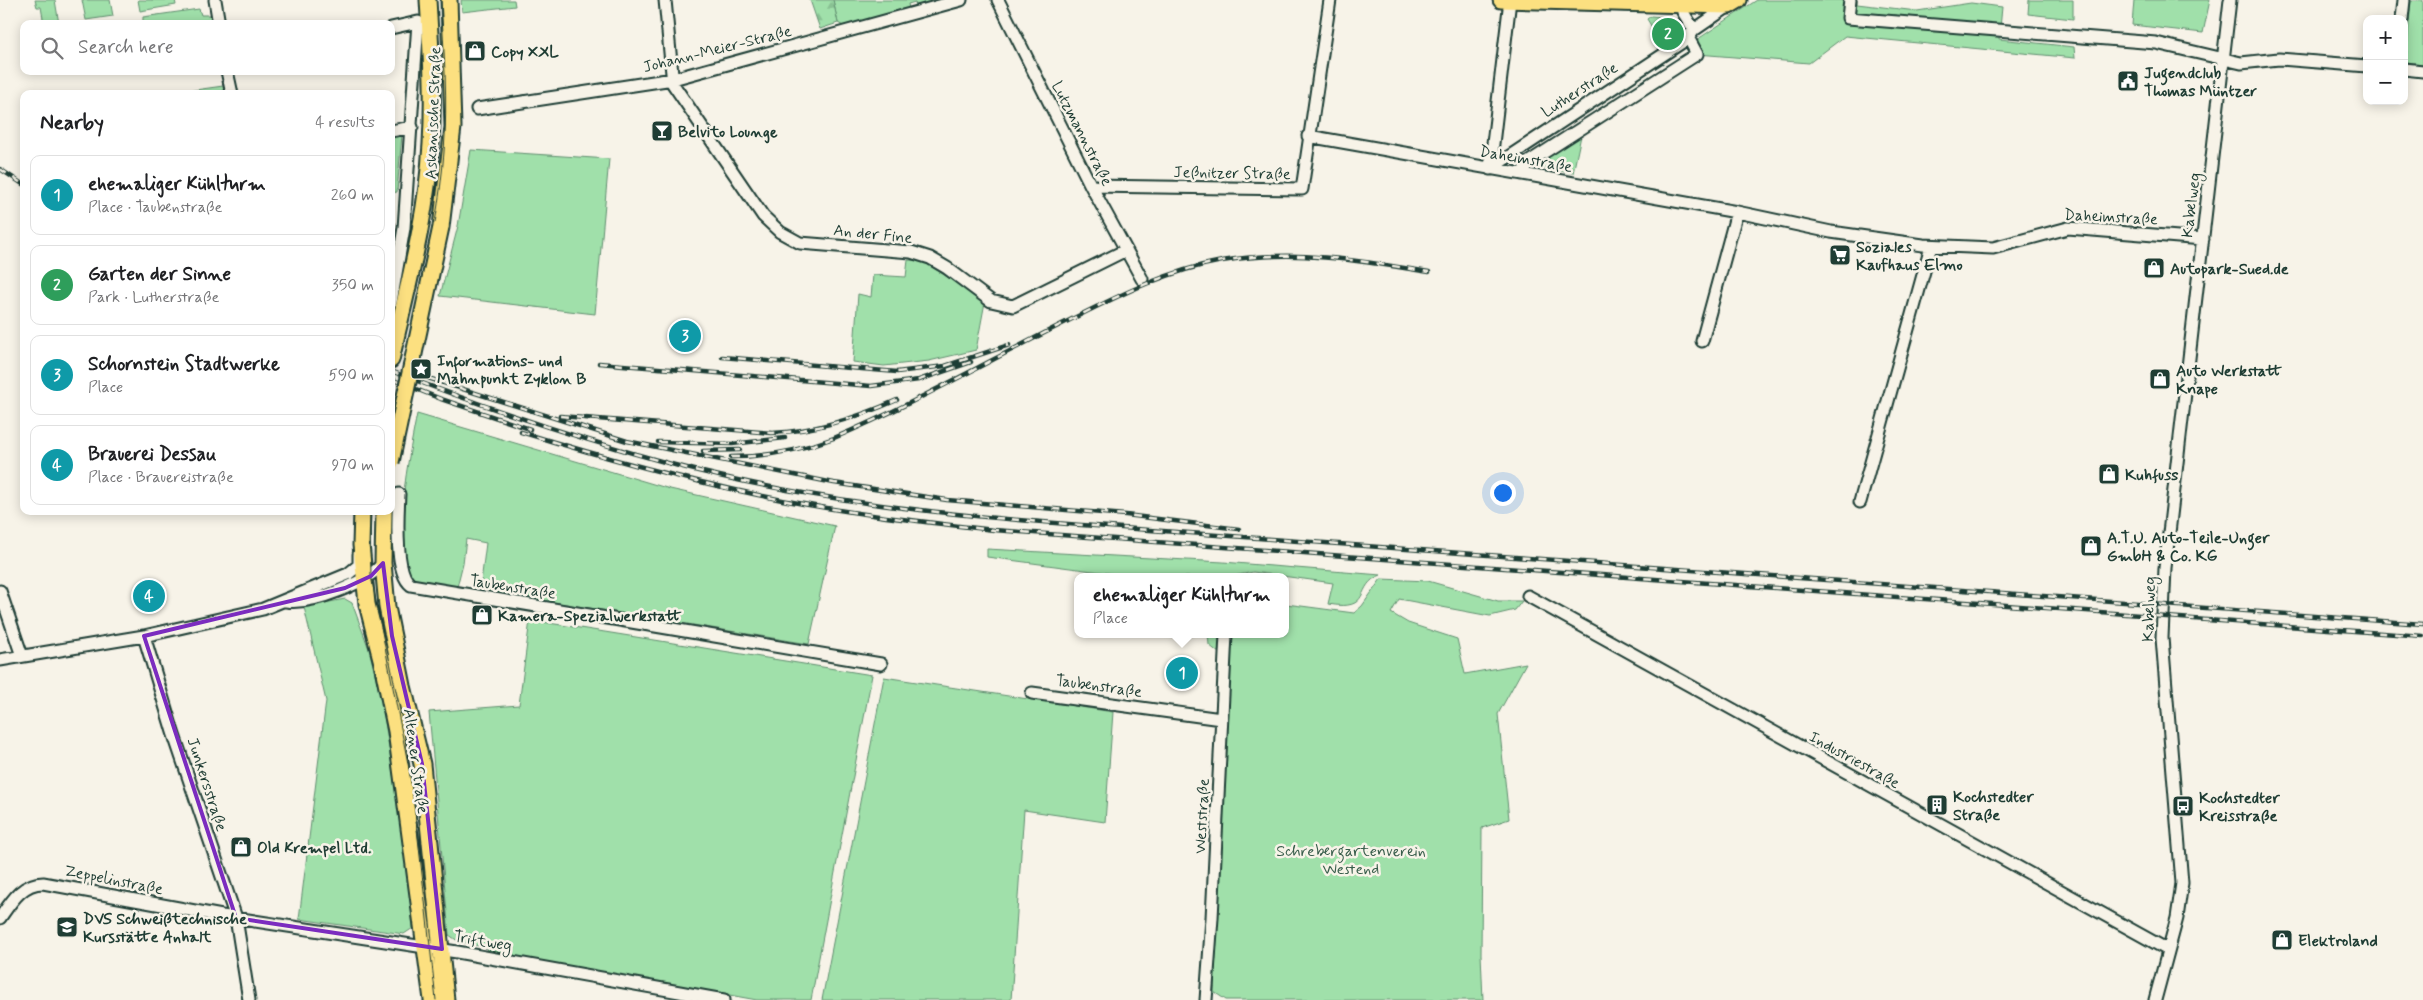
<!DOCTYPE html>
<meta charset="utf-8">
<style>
:root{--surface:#fff;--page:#f6f6f6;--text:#202124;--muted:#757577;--line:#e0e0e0;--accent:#2563eb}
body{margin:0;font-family:Mynerve,sans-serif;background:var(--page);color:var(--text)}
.controls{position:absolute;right:15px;top:15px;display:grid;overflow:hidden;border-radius:10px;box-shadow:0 2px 12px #0003}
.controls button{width:45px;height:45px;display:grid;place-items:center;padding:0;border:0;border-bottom:1px solid var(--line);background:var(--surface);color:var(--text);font:25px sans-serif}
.you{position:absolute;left:1502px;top:492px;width:18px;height:18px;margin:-12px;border:4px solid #fff;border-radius:50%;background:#1a73e8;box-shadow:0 0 0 8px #1a73e833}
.badge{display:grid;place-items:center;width:32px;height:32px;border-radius:50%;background:var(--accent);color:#fff;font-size:16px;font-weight:700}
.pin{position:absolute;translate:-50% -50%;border:2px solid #fff;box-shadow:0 1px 5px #0006}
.popup{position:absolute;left:1074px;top:573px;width:215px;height:65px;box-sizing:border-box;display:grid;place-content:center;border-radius:10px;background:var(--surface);filter:drop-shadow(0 1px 4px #0005);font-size:16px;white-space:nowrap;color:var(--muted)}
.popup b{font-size:19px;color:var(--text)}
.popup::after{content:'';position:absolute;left:50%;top:100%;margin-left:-10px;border:10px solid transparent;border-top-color:var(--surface)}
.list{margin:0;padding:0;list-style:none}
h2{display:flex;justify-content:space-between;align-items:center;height:65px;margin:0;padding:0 20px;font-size:21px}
h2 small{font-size:16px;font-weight:400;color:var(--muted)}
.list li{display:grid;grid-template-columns:32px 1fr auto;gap:15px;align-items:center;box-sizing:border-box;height:80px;margin:0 10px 10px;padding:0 10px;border:1px solid var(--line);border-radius:10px}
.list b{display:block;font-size:19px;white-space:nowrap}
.list p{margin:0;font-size:16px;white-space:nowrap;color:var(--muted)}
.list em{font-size:16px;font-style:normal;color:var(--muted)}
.icon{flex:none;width:28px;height:28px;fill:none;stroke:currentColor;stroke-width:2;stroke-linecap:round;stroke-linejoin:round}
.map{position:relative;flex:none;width:2423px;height:1000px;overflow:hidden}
.search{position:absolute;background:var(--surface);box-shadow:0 2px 12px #0003;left:20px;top:20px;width:375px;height:55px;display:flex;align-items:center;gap:12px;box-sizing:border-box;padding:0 18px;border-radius:10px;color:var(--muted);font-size:19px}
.panel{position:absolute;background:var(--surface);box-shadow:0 2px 12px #0003;left:20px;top:90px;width:375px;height:425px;border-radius:10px}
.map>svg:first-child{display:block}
.green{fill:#a0e0aa;stroke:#608e6f}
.forest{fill:url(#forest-firs);stroke:#608e6f}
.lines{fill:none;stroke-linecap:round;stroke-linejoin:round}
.minor-casing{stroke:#1f3d34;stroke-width:15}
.major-casing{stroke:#1f3d34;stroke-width:19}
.minor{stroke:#f7f3e8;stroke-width:11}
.major{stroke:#fce080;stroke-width:15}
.tram{stroke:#1f3d34;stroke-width:1}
.rail-casing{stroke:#1f3d34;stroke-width:4.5}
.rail{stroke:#f7f3e8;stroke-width:2.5;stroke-dasharray:8;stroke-linecap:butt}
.major-bridge-casing{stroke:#1f3d34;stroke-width:19;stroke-linecap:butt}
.major-bridge{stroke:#fce080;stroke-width:15}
.marked{fill:none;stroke:#7b2cbf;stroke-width:4;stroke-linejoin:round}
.labels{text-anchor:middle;stroke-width:5;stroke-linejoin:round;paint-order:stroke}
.street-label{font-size:16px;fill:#1f3d34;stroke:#f7f3e8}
.poi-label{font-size:16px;font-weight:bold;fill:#1f3d34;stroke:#f7f3e8;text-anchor:start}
.park-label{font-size:16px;fill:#395e4c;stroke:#f7f3e8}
</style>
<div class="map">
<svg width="2423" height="1000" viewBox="0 0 2423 1000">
<defs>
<pattern id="forest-firs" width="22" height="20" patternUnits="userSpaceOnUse" patternTransform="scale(1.25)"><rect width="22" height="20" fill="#a0e0aa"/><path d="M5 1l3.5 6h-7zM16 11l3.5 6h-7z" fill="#89c193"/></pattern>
</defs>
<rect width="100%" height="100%" fill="#f7f3e8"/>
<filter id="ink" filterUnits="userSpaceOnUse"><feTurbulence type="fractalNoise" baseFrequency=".02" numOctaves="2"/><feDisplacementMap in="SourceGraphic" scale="10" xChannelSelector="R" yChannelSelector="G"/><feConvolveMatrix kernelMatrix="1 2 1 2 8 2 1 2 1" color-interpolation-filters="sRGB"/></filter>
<g filter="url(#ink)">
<path class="green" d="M35,0H55L59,24H44L41,7H37Z
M82,0H110L113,16L86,20Z
M138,0H175L176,5L140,11Z
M461,0H514L515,6L462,12Z
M833,0H940L916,7L915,2L908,4L909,9L847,28L838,23Z
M1757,0H1857V4L1917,11L1971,3L2002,7L1999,39L2074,47L2075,58L1845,36L1809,63L1697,54L1698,39Z
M2029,0H2073V19L2028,14Z
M2134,0H2210L2203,33L2132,25Z
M2411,0H2423V64L2406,62Z
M199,9L201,15H210L212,24H143V17Z
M1651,16C1662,17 1673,17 1680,26L1679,38L1664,47L1647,19Z
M223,86L224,94H188V91Z
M1582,131L1573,173L1535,166V162Z
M402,134L397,192L391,193V137Z
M471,150L609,159L595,314L440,296L458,226Z
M908,260L923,261L985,302L976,350L929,361L884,366L853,362L858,294L871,297L873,275L906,277Z
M417,414L670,489L835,526L809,644L480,590L486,543L466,539L463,563L457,587L411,580C389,553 410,449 417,414Z
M987,549L1223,562L1381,575C1353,585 1374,612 1328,604L1333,583L1253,572L1229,577H1138L987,557Z
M1381,579L1428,581L1498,601H1522L1515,610L1490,616L1399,599L1391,613L1408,623L1457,639L1465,674L1526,663L1498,714L1509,819L1482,828L1481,954L1483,1000H1226L1214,992L1232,634H1286V604L1354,613L1362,606Z
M345,599L352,603L369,649L382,703L405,850L413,928L404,934L299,919L326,701L304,607Z
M530,620L872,675L811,1000H757L487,951L488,948L458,941L449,935L429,712L519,705Z
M1208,634H1220L1219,653L1209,645Z
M884,677L1113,712L1105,822L1024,810L1011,1000H822Z"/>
<path class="forest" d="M810,0H833L838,23L820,29Z"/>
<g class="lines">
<g class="minor-casing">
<path id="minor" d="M215,0L219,24
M665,0L673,84L763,216L780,232L800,243L911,252L930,258L947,268L991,301L1013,306L1126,250
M998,0L1091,186L1142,279
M1681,0L1683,12L1694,30
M1850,0L1848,18L2156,43L2241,63L2279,59L2367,66
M2402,19L2404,0
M391,28L418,22L404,228L391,302
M1687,39L1694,30L1729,6
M2404,69L2423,71
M227,71L232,94
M477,109L673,79L961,0
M391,131L412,127
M1308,136L1737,212L1831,232L1923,245L1993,248L2068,228L2203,239
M1490,169L1687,39L1690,41L1697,54L1529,162L1522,174
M1490,169L1510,0
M1091,186L1302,189L1330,0
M1702,341L1737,212
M399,494C398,514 394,573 411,585L881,664
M1860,502L1931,246
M0,591L22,656
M1528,596L2168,950
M286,601C312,605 367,583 383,563
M144,636L173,732L236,918L249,1000
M0,660L144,636L263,609L348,574L359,565V554
M1032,693L1221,719
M0,918C11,902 22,883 43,883L222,916L457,952L724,1000
M1206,1000L1212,918L1226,634
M2155,1000L2177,918L2182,883L2162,638L2165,568L2230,0"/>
</g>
<g class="major-casing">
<path id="major" d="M1501,0L1729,6L1739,0
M441,227L453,127L449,0
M391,360C407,289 427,217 431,144C434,96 431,48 428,0
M362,511L361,545L367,604L382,663L396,731L432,1000
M384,511L383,563L387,607L403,686L422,764L446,1000"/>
</g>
<use href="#minor" class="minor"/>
<use href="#major" class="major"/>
<path class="tram" d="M391,424C410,334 437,243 444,152C448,101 444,51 441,0
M370,511L371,576L412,784L436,1000"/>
<g class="rail-casing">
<path id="rail" d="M0,169L24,185
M722,357L897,372L945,366L1009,345
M599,363L871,386L919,380L971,362
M391,371C484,407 579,439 675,465C803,499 936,514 1068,524L2423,624
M428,378L627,441L834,483L947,500L1126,515L1239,529
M391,379L441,399L530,429
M560,416L772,433C816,431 857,418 897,400
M521,432C599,456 678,478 758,495C836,512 915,521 994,530L2423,636
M658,442L732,444L785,438
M703,451L740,450
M731,457C766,457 801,450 834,438C914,404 990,360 1068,321C1118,296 1166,271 1222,261C1295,249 1358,260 1429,272"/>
</g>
<use href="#rail" class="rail"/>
<g class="major-bridge-casing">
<path id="major-bridge" d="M391,462L441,227"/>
</g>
<use href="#major-bridge" class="major-bridge"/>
</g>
</g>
<path class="marked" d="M383,563L392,636L422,764L442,949L236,918L144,636L345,588L371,576Z"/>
<defs>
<g id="shop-square" transform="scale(1.125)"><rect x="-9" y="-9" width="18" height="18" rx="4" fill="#1f3d34" stroke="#f7f3e8"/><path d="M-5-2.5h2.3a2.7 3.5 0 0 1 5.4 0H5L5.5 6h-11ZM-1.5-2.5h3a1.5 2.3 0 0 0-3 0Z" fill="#fff"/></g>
<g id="civic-square" transform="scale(1.125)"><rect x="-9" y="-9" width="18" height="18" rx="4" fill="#1f3d34" stroke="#f7f3e8"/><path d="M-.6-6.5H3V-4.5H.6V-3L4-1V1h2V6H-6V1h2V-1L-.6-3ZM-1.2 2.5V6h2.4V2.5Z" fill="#fff"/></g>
<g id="bar-square" transform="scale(1.125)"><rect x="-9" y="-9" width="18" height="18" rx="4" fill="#1f3d34" stroke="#f7f3e8"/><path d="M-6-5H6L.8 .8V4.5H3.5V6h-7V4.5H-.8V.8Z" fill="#fff"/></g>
<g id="supermarket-square" transform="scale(1.125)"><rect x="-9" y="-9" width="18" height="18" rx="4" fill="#1f3d34" stroke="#f7f3e8"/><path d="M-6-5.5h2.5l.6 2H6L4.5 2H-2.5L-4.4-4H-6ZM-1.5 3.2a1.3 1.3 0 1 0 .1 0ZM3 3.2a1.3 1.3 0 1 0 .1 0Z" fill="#fff"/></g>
<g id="sight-square" transform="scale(1.125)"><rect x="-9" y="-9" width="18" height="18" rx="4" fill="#1f3d34" stroke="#f7f3e8"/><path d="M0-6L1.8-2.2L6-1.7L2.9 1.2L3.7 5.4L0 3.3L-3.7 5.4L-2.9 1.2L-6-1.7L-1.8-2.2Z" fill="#fff"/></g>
<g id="building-square" transform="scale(1.125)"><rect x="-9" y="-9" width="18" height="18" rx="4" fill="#1f3d34" stroke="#f7f3e8"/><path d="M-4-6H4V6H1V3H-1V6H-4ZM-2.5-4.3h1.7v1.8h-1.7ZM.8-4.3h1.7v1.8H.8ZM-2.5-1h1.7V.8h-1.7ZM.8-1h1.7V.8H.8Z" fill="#fff"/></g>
<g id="bus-square" transform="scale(1.125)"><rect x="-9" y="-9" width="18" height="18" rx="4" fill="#1f3d34" stroke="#f7f3e8"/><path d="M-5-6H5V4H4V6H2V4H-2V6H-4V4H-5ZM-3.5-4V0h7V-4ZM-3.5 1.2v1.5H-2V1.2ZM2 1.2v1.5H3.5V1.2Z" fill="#fff"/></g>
<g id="school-square" transform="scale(1.125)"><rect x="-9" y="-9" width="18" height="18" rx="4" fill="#1f3d34" stroke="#f7f3e8"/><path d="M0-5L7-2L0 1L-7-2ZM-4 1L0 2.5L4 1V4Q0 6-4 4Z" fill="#fff"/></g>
</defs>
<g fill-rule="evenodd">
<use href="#shop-square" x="475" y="51"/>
<use href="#civic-square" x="2128" y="81"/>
<use href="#bar-square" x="662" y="131"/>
<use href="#supermarket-square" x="1840" y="255"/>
<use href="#shop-square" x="2154" y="268"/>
<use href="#sight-square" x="421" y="369"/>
<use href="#shop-square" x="2160" y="379"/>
<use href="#shop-square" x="2109" y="474"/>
<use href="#shop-square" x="2091" y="546"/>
<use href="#shop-square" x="482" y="615"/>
<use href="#building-square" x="1937" y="805"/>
<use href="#bus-square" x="2183" y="806"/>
<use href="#shop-square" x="241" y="847"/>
<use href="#school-square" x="67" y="927"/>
<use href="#shop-square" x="2282" y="940"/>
</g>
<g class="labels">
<g class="street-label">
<text transform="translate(717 48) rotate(-14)" y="6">Johann-Meier-Straße</text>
<text transform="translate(1579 89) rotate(-33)" y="6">Lutherstraße</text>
<text transform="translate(432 113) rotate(-88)" y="6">Askanische Straße</text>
<text transform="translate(1083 133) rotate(63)" y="6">Lutzmannstraße</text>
<text transform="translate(1526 158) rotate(10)" y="6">Daheimstraße</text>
<text transform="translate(1232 172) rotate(1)" y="6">Jeßnitzer Straße</text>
<text transform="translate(2190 205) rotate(-83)" y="6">Kabelweg</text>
<text transform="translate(2111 216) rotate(3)" y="6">Daheimstraße</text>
<text transform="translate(873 233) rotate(6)" y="6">An der Fine</text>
<text transform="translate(513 586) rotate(9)" y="6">Taubenstraße</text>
<text transform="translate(2148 609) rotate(-88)" y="6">Kabelweg</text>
<text transform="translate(1099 685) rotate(8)" y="6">Taubenstraße</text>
<text transform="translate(1855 759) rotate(29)" y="6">Industriestraße</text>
<text transform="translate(417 761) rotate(82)" y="6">Altener Straße</text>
<text transform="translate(208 784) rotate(72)" y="6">Junkersstraße</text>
<text transform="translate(1201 816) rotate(-87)" y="6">Weststraße</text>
<text transform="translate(114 879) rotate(11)" y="6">Zeppelinstraße</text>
<text transform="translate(483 940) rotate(10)" y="6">Triftweg</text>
</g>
<g class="poi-label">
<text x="491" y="57">Copy XXL</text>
<text x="2144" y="78">Jugendclub<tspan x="2144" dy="18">Thomas Müntzer</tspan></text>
<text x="678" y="137">Belvito Lounge</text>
<text x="1856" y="252">Soziales<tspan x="1856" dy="18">Kaufhaus Elmo</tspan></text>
<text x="2170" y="274">Autopark-Sued.de</text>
<text x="437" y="366">Informations- und<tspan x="437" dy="18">Mahnpunkt Zyklon B</tspan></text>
<text x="2176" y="376">Auto Werkstatt<tspan x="2176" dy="18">Knape</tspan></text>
<text x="2125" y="480">Kuhfuss</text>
<text x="2107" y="543">A.T.U. Auto-Teile-Unger<tspan x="2107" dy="18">GmbH &amp; Co. KG</tspan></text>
<text x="498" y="621">Kamera-Spezialwerkstatt</text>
<text x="1953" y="802">Kochstedter<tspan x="1953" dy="18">Straße</tspan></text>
<text x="2199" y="803">Kochstedter<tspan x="2199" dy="18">Kreisstraße</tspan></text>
<text x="257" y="853">Old Krempel Ltd.</text>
<text x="83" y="924">DVS Schweißtechnische<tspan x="83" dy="18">Kursstätte Anhalt</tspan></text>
<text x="2298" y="946">Elektroland</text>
</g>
<g class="park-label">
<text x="1351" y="856">Schrebergartenverein<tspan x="1351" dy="18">Westend</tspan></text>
</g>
</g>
</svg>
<div class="controls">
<button>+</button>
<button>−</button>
</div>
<div class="you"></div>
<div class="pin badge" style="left:1182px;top:673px;background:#0f9aa8">1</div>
<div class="popup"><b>ehemaliger Kühlturm</b>Place</div>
<div class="pin badge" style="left:1668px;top:34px;background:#2e9e5b">2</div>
<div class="pin badge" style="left:685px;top:336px;background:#0f9aa8">3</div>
<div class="pin badge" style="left:149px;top:596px;background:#0f9aa8">4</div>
<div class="search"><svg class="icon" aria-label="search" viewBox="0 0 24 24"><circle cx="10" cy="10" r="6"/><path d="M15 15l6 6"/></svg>Search here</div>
<section class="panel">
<h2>Nearby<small>4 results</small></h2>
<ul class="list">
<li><span class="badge" style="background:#0f9aa8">1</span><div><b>ehemaliger Kühlturm</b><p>Place · Taubenstraße</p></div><em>260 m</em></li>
<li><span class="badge" style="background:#2e9e5b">2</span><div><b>Garten der Sinne</b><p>Park · Lutherstraße</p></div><em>350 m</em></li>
<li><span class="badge" style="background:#0f9aa8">3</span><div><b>Schornstein Stadtwerke</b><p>Place</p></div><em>590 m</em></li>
<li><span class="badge" style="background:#0f9aa8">4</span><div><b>Brauerei Dessau</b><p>Place · Brauereistraße</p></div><em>970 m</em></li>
</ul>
</section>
</div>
